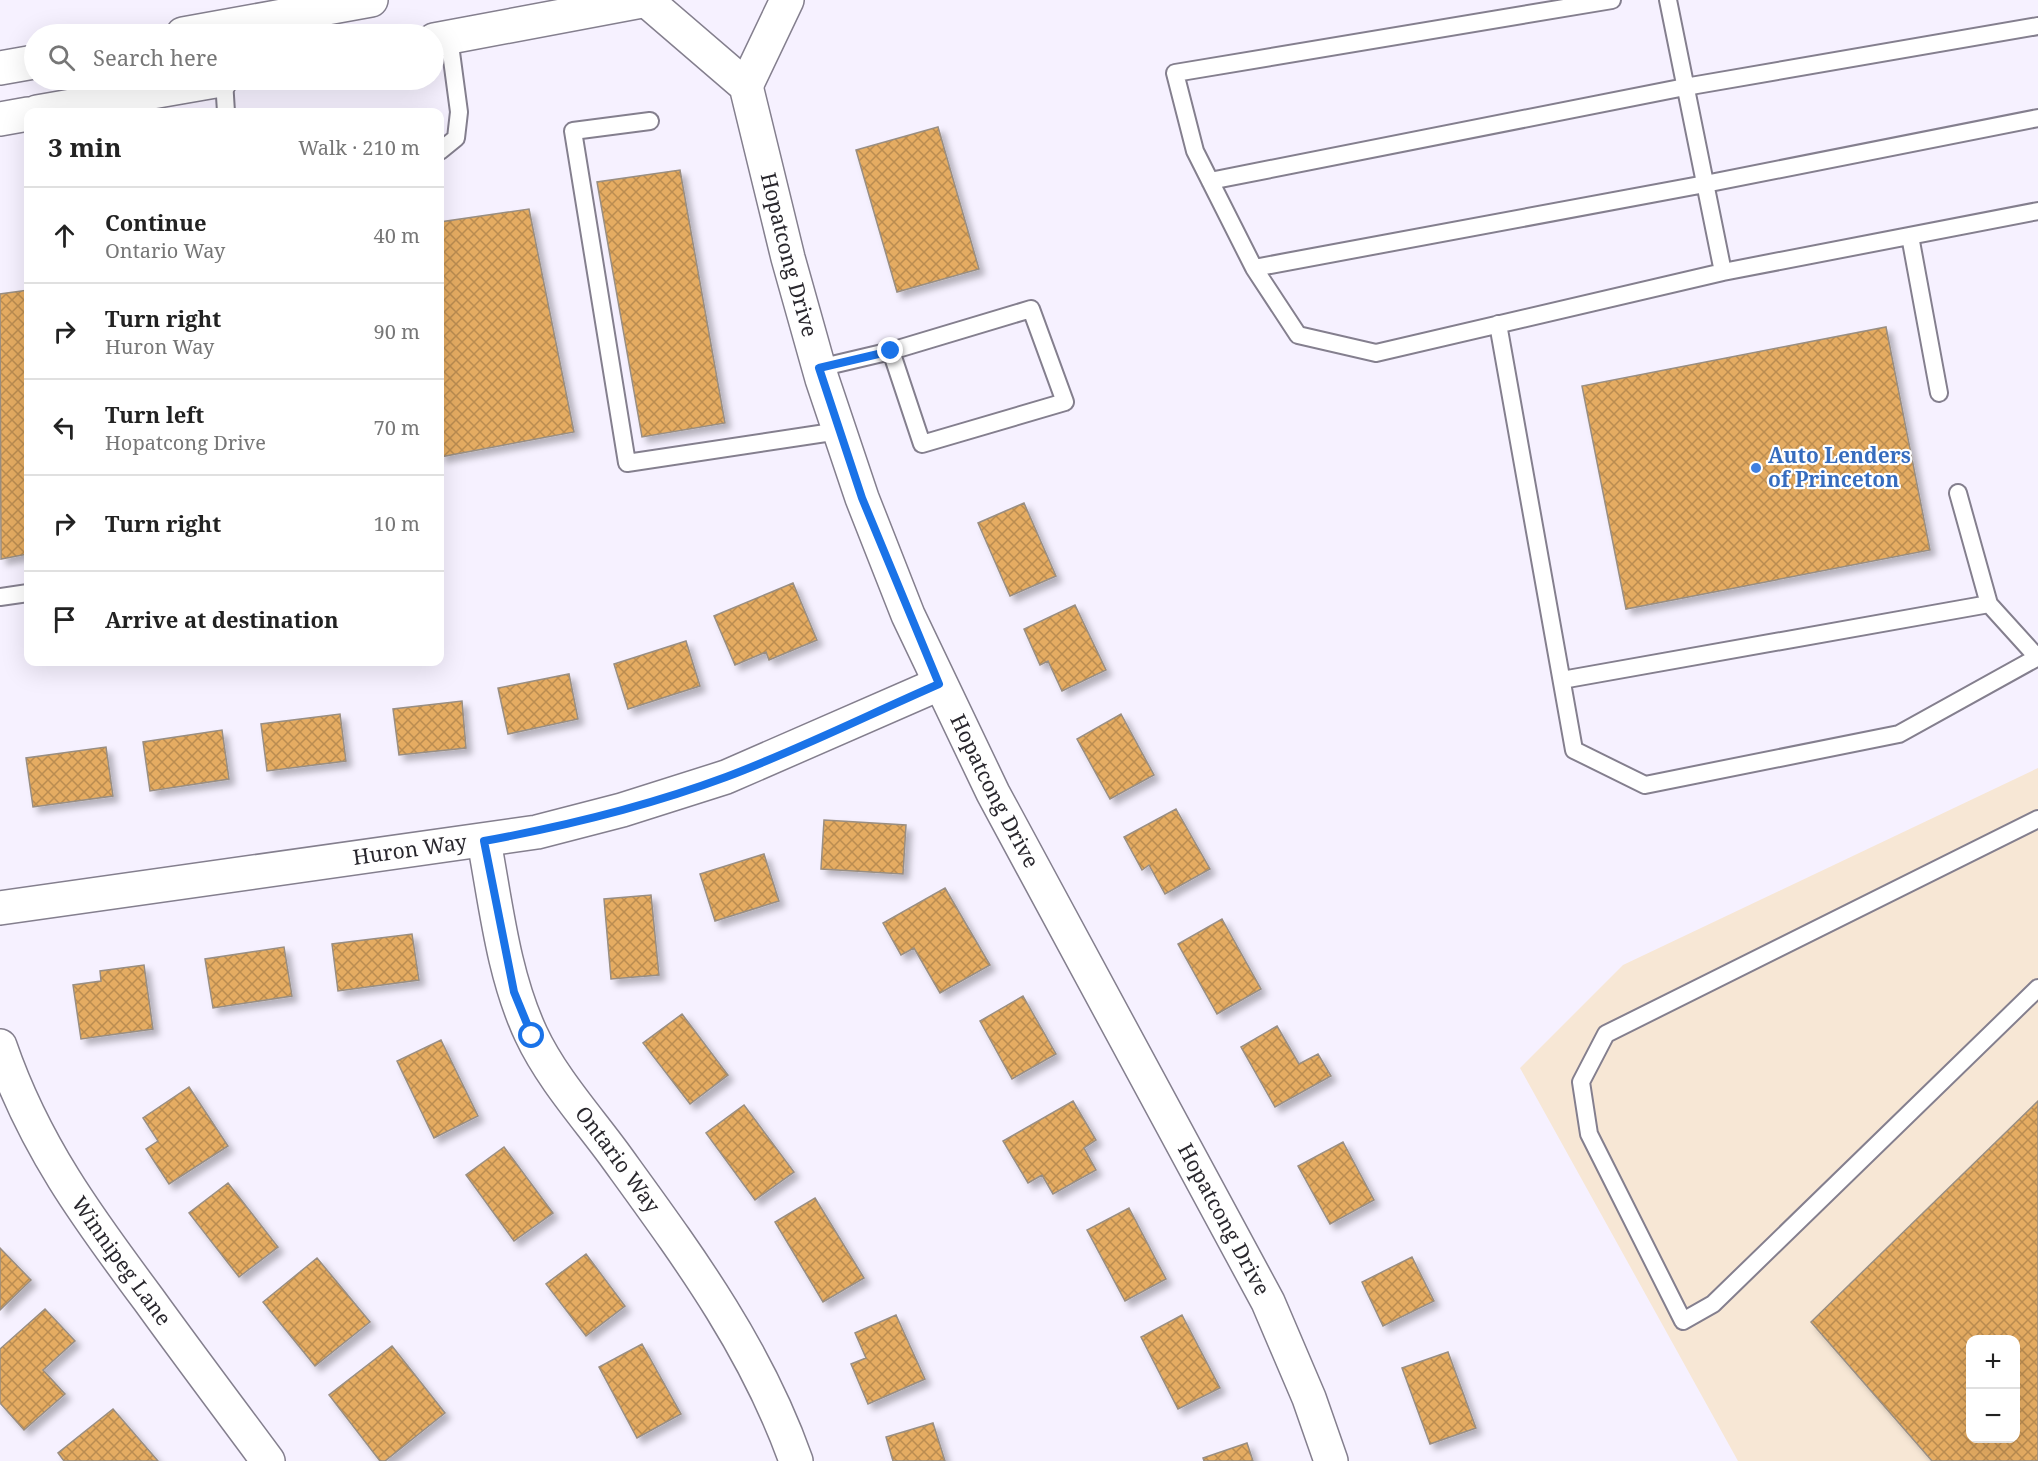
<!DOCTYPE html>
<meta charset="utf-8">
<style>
:root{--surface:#fff;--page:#f2f2f2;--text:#222;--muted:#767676;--line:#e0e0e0}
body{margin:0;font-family:"Noto Serif",serif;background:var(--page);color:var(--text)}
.controls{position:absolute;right:18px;bottom:18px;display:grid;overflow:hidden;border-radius:12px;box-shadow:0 6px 24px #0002}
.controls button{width:54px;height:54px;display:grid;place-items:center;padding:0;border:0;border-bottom:2px solid var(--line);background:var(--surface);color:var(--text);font:30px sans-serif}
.stop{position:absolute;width:18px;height:18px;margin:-14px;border:4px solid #1a73e8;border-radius:50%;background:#fff}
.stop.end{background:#1a73e8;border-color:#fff;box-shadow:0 2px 6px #0008}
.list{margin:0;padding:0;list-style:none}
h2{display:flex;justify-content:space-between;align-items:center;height:78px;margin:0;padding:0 24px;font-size:26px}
h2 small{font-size:20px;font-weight:400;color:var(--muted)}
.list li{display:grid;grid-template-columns:39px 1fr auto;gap:18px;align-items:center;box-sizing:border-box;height:96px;padding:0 24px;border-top:2px solid var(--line)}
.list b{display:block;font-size:22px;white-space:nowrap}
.list p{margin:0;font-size:20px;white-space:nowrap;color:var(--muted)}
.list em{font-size:20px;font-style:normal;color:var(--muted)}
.icon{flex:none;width:33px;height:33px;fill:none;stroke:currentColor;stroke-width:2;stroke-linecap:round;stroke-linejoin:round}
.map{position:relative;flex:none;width:2038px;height:1461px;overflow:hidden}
.search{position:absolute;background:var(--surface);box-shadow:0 6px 24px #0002;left:24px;top:24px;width:420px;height:66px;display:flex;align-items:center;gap:15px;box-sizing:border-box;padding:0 21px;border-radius:33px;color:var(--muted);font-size:22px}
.panel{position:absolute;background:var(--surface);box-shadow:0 6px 24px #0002;left:24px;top:108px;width:420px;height:558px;border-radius:12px}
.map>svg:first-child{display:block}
.industrial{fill:#f7e7d5;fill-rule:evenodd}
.building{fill:url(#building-cross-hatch);stroke:#998e82;stroke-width:1.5;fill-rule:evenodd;filter:url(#shadow)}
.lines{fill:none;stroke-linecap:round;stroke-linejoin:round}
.service-casing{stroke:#847f8e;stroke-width:20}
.minor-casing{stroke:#847f8e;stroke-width:36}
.primary-casing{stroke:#847f8e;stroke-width:36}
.service{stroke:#fff;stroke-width:16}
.minor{stroke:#fff;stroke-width:33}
.primary{stroke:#fff;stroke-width:33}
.route{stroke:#1a73e8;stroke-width:8}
.shop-dot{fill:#3f7fe0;stroke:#fff;stroke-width:2}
.labels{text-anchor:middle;stroke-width:4.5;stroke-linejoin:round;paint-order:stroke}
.street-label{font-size:21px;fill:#29272d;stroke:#fff}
.shop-label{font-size:21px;font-weight:bold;fill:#366cbe;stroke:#fff;text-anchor:start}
</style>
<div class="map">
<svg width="2038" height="1461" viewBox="0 0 2038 1461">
<defs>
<pattern id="building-cross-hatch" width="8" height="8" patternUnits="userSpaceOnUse" patternTransform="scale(1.5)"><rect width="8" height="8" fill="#e5ac62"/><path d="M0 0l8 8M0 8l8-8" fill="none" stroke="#ba8c51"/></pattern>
<filter id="shadow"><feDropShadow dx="5.5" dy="5.5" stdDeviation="3" flood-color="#0004"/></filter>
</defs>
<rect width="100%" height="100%" fill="#f6f1ff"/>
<path class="industrial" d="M2038,768V1461H1738L1520,1068L1623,965ZM1970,1340H2016V1438H1970Z"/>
<path class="building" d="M938,127L979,269L897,292L856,150Z
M680,170L725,423L642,437L597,182Z
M529,209L574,432L440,457V222Z
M28,290V554L1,559L0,294Z
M1886,327L1930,550L1626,609L1582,386Z
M1024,503L1056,576L1010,596L978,523Z
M793,583L817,640L769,660L766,652L735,665L714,616Z
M1075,605L1106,670L1062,691L1048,661L1040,665L1024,629Z
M686,641L700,686L628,709L614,664Z
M569,674L578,719L508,734L498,688Z
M462,701L466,748L399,755L393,709Z
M340,714L346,761L267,771L261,724Z
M1121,714L1154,775L1110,799L1077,739Z
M222,730L229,779L150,791L143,742Z
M106,747L113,796L33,807L26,758Z
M1176,809L1210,869L1165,894L1149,865L1142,870L1124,837Z
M824,820L906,825L903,874L821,869Z
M764,854L779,901L715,921L700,874Z
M945,888L990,965L940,993L914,948L901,955L883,923Z
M651,895L659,975L611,979L604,899Z
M1222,919L1261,989L1217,1014L1178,944Z
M412,934L419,980L338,991L332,944Z
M284,947L292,996L213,1008L205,959Z
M144,965L153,1029L81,1039L73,985L101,981L100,971Z
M1023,996L1056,1054L1012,1079L980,1021Z
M682,1014L728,1075L690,1104L643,1043Z
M1277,1026L1299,1064L1318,1054L1331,1076L1275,1107L1241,1047Z
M441,1040L478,1116L434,1138L397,1061Z
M189,1087L228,1146L169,1184L146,1149L158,1141L143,1118Z
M1073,1101L1096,1140L1084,1148L1096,1170L1053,1194L1042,1175L1028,1183L1003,1141Z
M2038,1101V1461H1932L1811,1322ZM1970,1340H2016V1438H1970Z
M744,1105L794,1172L755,1200L706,1133Z
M1343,1142L1374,1200L1330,1224L1298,1166Z
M504,1147L553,1213L514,1241L466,1175Z
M228,1183L278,1247L239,1277L189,1213Z
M815,1198L864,1278L823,1302L775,1222Z
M1129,1208L1166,1279L1125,1301L1087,1230Z
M0,1248L31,1280L0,1310Z
M586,1254L625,1306L586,1336L546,1284Z
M1412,1257L1434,1301L1383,1326L1362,1282Z
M317,1258L370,1322L315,1366L263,1302Z
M45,1309L75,1341L43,1370L65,1394L24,1430L0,1403V1349Z
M896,1315L925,1379L868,1404L851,1364L866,1358L855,1333Z
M1182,1315L1220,1388L1178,1409L1141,1337Z
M642,1344L681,1414L637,1438L599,1367Z
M392,1346L445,1413L385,1461H380L329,1395Z
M1448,1352L1476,1428L1430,1444L1402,1368Z
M113,1409L158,1461H64L58,1453Z
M933,1423L945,1461H893L886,1437Z
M1247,1443L1253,1461H1204L1203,1458Z"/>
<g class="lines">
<g class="service-casing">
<path id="service" d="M1612,0L1175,73L1195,151L1254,268L1705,184L2038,118
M1668,0L1723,272
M224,80L226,112
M650,121L573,131L627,463L839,431
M440,151L456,138L459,112L449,37
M1210,181L1685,87L2038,26
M1910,236L1939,393
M1254,268L1298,335L1376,353L1723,272L2038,211
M1498,324L1574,750L1645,785L1899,734L2038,657
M819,368L891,351L1031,309L1065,402L922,444L891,351
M1958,493L1989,604L2037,657
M0,597L28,593
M1562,680L1989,604
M2038,819L1606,1034L1581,1082L1589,1134L1683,1321L1713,1304L2038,988"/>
</g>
<g class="minor-casing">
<g id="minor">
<path id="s1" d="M646,0L746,86L788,258L822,379L862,498L908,615L993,793L1268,1302L1309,1398L1331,1461"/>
<path d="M746,86L787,0"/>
<path id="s2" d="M484,841C496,905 503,974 531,1034C551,1077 586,1116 614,1154C685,1252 755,1345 796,1461"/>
<path id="s3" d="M0,908L537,832L622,810L726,777L939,684"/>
<path id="s4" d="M0,1046C34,1145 87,1217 149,1300C188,1354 228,1407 268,1461"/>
</g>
</g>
<g class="primary-casing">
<path id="primary" d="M183,34L371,0
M434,40L647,0
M0,68L34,62
M37,112L221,80
M0,119L28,114"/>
</g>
<use href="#service" class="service"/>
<use href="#minor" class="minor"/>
<use href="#primary" class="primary"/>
</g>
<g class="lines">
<path class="route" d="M532,1036L514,992L484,841C566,826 648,806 726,777C798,750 868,715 939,684L862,498L819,368L891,351"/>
</g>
<circle class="shop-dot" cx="1756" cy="468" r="6"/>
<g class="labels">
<g class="street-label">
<text dy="7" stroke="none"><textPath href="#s1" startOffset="306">Hopatcong Drive</textPath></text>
<text dy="7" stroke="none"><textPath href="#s1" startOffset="882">Hopatcong Drive</textPath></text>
<text dy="7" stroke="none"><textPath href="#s3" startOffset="414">Huron Way</textPath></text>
<text dy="7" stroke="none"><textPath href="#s2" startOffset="352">Ontario Way</textPath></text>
<text dy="7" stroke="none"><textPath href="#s1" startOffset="1368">Hopatcong Drive</textPath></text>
<text dy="7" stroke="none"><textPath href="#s4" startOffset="248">Winnipeg Lane</textPath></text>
</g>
<g class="shop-label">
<text x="1768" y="463">Auto Lenders<tspan x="1768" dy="24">of Princeton</tspan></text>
</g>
</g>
</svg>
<div class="controls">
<button>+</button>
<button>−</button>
</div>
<div class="stop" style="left:532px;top:1036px"></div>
<div class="stop end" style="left:891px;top:351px"></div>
<div class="search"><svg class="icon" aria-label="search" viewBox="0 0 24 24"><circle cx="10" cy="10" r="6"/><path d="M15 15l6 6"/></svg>Search here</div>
<section class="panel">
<h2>3 min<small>Walk · 210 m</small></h2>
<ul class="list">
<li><svg class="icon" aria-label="ahead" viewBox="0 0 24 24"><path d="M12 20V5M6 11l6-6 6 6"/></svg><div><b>Continue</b><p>Ontario Way</p></div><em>40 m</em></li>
<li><svg class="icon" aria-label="right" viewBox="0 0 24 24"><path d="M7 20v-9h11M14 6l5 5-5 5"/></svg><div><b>Turn right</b><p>Huron Way</p></div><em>90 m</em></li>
<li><svg class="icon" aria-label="left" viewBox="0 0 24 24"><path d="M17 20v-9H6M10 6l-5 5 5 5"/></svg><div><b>Turn left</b><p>Hopatcong Drive</p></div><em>70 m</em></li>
<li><svg class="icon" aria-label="right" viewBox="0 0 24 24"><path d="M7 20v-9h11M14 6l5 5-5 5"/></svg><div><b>Turn right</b></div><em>10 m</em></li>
<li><svg class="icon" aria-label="arrive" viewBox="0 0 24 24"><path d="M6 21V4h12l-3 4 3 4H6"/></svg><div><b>Arrive at destination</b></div></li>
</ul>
</section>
</div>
